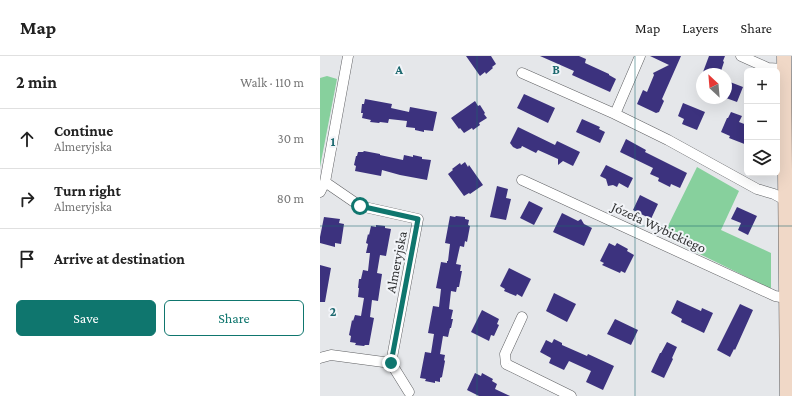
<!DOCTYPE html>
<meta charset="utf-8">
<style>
:root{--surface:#fff;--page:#f2f2f2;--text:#222;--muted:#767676;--line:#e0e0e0;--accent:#0f766e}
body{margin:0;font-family:"Crimson Pro",serif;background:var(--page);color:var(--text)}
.controls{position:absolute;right:12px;top:12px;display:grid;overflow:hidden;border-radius:6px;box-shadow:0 4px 16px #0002}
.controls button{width:36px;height:36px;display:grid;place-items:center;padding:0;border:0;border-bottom:1px solid var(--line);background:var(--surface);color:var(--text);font:20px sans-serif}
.compass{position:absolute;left:376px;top:12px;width:36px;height:36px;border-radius:50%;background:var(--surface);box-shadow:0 4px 16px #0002;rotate:334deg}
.stop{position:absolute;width:12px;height:12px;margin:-9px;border:3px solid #0f766e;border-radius:50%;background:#fff}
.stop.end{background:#0f766e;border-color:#fff;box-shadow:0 1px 4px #0008}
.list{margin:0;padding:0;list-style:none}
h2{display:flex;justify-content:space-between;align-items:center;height:52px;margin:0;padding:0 16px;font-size:17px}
h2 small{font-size:13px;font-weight:400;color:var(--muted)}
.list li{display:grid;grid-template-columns:26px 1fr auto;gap:12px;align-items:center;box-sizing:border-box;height:60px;padding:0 16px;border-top:1px solid var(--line)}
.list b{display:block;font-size:15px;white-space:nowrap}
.list p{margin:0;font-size:13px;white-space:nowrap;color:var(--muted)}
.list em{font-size:13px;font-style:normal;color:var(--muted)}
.actions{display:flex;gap:8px;padding:12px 16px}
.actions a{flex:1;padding:9px 0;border:1px solid var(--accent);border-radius:6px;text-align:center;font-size:14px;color:var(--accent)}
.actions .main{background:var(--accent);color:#fff}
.icon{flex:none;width:22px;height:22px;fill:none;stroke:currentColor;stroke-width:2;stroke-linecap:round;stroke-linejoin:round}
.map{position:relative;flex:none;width:472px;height:340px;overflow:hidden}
header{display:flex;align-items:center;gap:24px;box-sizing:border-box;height:56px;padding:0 20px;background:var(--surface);border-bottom:1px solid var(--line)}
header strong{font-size:19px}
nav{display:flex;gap:22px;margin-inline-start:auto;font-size:14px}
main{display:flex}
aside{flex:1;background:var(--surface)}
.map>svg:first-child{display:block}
.green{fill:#87d09d}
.building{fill:#3c327e}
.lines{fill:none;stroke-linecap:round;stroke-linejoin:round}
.street-casing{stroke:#5f6063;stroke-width:11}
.secondary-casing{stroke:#5f6063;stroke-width:15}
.street{stroke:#fff;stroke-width:10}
.secondary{stroke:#f0d8c7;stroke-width:14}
.route{stroke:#0f766e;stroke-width:5}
.grid{fill:none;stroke:#1b686e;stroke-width:1;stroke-opacity:0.55}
.labels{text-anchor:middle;stroke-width:4;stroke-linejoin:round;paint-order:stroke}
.street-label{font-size:14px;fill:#313233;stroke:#f2f4f8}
.grid-label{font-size:13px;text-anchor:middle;font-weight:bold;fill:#1b686e;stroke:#f2f4f8;stroke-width:4;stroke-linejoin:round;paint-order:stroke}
</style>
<header>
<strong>Map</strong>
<nav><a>Map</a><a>Layers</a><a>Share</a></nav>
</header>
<main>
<aside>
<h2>2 min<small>Walk · 110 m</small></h2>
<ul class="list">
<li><svg class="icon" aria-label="ahead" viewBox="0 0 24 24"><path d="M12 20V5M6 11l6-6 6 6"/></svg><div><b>Continue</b><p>Almeryjska</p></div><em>30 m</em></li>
<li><svg class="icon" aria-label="right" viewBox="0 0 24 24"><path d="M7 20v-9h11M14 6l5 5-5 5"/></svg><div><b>Turn right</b><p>Almeryjska</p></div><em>80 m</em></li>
<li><svg class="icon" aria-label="arrive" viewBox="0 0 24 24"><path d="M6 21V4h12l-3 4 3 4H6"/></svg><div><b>Arrive at destination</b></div></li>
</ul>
<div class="actions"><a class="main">Save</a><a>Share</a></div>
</aside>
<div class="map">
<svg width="472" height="340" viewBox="0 0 472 340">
<rect width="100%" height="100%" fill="#e5e7ea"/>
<path class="green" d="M7,20L17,23L0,111V22Z
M377,111L419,135L401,174L451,197V233L343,180Z"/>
<path class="building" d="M146,0H171L176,8L172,11L173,12L166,18L165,16L160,20Z
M220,0H259L266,3L265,7L289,18V19L296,23L290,36L252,19L254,15Z
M330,0H361L342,43L344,45L339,56L336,57L317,48L323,34L327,36L334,19L333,17L349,9Z
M389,0H405L403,5L404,6L400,18H388L383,16Z
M410,26L423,31L417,46L406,42V35Z
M204,38L235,52L228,67L197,52Z
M45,43L72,48L71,52L89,56L90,51L117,56L113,75L104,74V76L95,74V72L86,71L87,65L69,63L68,67L60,66L59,67L50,66L51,64L42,62L43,57H41L42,48H44Z
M155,45L158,50L160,49L165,57L164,58L167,62L159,67L160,69L153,74L152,72L144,77L140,72L139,73L131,62Z
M363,47L385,56L377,74L362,68L364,63L358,60Z
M411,56L422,60L419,66L427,69V89L409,82L410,80L401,76L407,62H408Z
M262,63L280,71L279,73L285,76L280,87L256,76Z
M198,71L235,89L237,85L260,96L253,110L243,105L238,109V103L218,94L216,97L202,90L201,92L197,93L193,91L190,87Z
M306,83L326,94L325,96L367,117L360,132L351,128L350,131L338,125L339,122L330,118L333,112L300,96Z
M44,95L60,98V99L83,104L84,99L93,101V99L102,101V103L111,104L107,124L80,119L62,114L61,120L35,115L36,110L34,109L36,100H37L38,96H43Z
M145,106L148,111L149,109L163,129L150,138L149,137L144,140L128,118L133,114L132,113L140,107L141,109Z
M286,109L313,122L308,132L299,127L297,131L293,129L288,130L286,123L280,120Z
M177,130L188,133L186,142L191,143L186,164L170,161Z
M320,139L338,148L331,163L313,154Z
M209,145L223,152L214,169L200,162Z
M417,151L437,160L428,179L418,174L421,167L411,163Z
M242,157L258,165L261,163L264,168L272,172L264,190L233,176Z
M130,160L135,161L136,160L145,161V163L149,164L148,169L150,170L147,186L145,185L144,191L140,190L136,208L141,209L140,215H142L139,231H137L136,236L131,235L129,253L133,254L131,263H133L131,272H130L128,281L123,280L120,298L125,299L124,304L125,305L122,321L120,322V326L115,325V327L105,325L106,323L100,322L105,296L111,297L114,278L108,277L113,250L119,251L121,233L116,232L121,206L127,207V205H128L130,188L125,187Z
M4,161L20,163L19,167L24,168L21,188L15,187V191L0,187V181Z
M56,169L65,170V172L71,173L66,200L60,199L57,217L62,218L58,245L52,244L50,261L54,262L49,289H45L44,290L35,289L36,287L30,286L31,280L29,279L32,264L33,265L35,259L41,260L44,242L38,241L39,232H38L39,223H41L43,214L48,215L50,197H46L48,188L46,187L48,178L49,179L51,170L56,171Z
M289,187L295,190L297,187L308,193L307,195L314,199L305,217L301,215L300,217L282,209L284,207L280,205Z
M0,209L11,212L5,246H0Z
M189,212L211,223L202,241L197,238L196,240L184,235L185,233L180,230Z
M234,237L256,248L247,266L226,255Z
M357,244L381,255L382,252L393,257L384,277L361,266L362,263L351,257Z
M420,248L433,254L415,294L414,293L410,301L397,294Z
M162,254L179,263L177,268L179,269L174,280L171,279L169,285L151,276Z
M295,263L318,274L311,289L287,278Z
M234,283L242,287V289L267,300L268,298L294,310L283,334L266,326L271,315L249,305L244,314L229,307L231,302L220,296L226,284L232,287Z
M347,286L357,291L352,302L353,303L344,322L331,316L340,297H341Z
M155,317L161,320L162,317L173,323L172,325L177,328L175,333L190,340H159L147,334Z"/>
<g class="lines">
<g class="street-casing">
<path id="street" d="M421,0L448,12L464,13
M202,17L295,58L348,84L437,133L454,138L465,144
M295,58L320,0
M202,124L455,240L466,242
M5,126L40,150L98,163L71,307
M0,136L5,126L28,0
M202,261L185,298L186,308L251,340
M0,302L11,299L71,307L89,336"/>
</g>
<g class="secondary-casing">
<path id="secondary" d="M464,0L467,340"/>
</g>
<use href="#street" class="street"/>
<use href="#secondary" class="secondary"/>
</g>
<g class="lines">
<path class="route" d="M40,150L98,163L71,307"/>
</g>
<path class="grid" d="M157,0V340M315,0V340M0,170H472"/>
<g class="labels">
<g class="street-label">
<text transform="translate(339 171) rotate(25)" y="5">Józefa Wybickiego</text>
<text transform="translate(76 206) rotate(-79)" y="5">Almeryjska</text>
</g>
</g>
<g class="grid-label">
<text x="79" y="18">A</text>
<text x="236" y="18">B</text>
<text x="13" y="90">1</text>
<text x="13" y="260">2</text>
</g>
</svg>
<div class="controls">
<button>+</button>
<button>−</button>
<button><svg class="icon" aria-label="layers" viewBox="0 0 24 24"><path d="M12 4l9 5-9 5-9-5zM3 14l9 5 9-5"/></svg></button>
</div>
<svg class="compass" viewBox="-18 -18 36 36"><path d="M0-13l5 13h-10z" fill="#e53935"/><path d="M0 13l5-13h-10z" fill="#767676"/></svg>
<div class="stop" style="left:40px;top:150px"></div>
<div class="stop end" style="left:71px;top:307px"></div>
</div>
</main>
